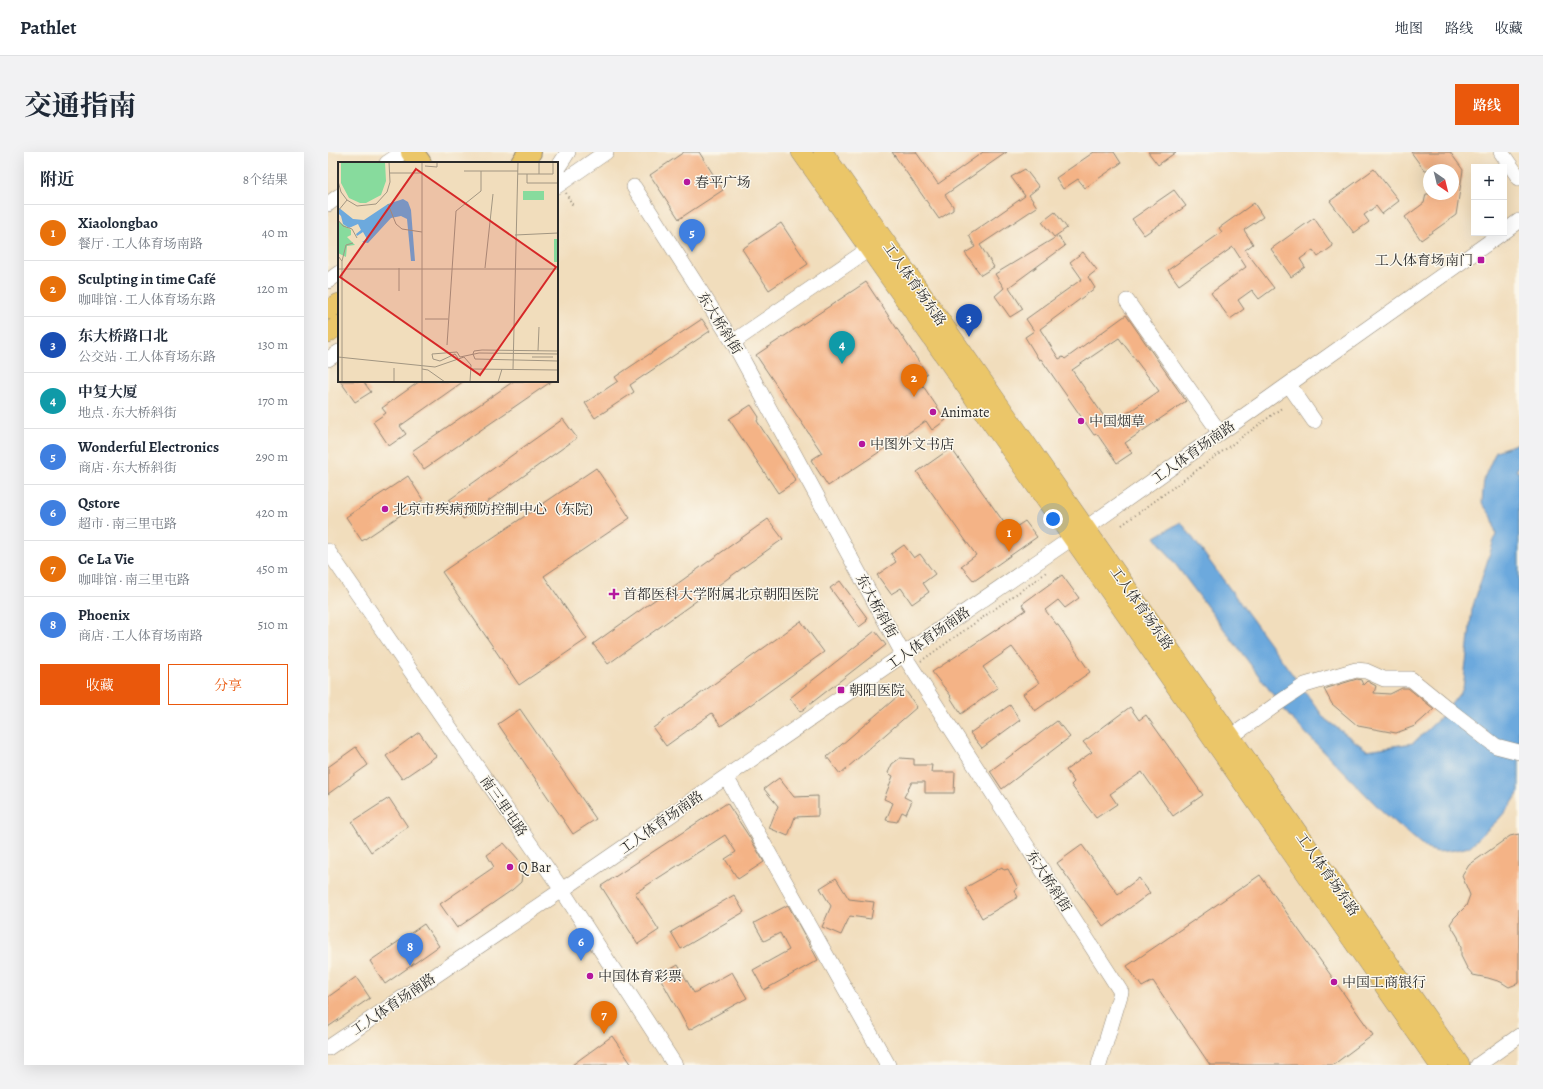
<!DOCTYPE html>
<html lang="zh">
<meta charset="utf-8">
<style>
:root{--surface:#fff;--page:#f2f2f3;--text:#1f2937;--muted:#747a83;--line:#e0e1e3;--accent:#ea580c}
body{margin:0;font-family:Alegreya,"Noto Serif SC",serif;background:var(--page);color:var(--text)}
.controls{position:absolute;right:12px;top:12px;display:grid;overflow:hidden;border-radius:0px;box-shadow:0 4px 16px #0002}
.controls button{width:36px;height:36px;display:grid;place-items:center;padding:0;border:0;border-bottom:1px solid var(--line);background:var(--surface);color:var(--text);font:20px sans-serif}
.compass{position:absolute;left:1095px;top:12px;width:36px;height:36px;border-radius:50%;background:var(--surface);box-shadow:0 4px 16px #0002;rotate:145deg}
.you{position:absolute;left:725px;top:367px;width:14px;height:14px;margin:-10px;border:3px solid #fff;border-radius:50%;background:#1a73e8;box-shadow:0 0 0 6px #1a73e833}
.badge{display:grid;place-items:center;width:26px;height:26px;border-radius:50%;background:var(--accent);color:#fff;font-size:13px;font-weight:700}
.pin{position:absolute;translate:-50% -33px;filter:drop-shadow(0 1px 2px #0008)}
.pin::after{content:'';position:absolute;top:21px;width:14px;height:12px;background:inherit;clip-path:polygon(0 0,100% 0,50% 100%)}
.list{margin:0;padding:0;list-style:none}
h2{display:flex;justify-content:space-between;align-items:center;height:52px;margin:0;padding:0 16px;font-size:17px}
h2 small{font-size:13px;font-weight:400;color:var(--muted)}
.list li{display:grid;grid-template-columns:26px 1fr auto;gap:12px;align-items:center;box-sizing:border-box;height:56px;padding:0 16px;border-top:1px solid var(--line)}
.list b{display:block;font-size:15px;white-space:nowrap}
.list p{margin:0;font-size:13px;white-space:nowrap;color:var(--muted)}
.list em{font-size:13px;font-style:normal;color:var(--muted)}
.actions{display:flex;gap:8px;padding:12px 16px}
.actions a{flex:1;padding:9px 0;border:1px solid var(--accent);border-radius:0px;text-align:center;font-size:14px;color:var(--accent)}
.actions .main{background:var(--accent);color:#fff}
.map{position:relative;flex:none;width:1191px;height:913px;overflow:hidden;border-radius:0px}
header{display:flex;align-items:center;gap:24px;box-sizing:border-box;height:56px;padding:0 20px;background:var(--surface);border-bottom:1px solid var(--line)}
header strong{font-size:19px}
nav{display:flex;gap:22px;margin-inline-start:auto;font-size:14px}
.intro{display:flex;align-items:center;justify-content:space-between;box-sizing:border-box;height:96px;padding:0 24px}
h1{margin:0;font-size:28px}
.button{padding:10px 18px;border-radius:0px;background:var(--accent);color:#fff;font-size:14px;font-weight:700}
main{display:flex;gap:24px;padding:0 24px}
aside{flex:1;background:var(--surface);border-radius:0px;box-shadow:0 4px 16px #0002}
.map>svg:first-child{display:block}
.water{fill:#6ca9dd;stroke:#4c6a84}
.building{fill:#f4b386;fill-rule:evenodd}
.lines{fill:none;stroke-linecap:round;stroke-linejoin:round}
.minor-casing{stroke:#8e8474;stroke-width:16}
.major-casing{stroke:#8e8474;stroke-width:20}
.highway-casing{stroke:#8e8474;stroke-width:24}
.path{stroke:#8e8474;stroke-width:2;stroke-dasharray:1 3;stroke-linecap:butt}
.minor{stroke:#fff;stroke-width:15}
.major{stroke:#ebc669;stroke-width:19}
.highway{stroke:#ebc669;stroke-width:22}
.poi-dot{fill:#b5179e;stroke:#fbf7ec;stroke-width:1.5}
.labels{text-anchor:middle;stroke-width:3;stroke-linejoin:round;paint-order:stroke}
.poi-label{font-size:14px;fill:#2b2b2b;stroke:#fbf7ec;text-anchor:start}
.street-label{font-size:14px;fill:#2b2b2b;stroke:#fbf7ec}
.inset-road{fill:none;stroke:#a29682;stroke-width:1}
.view{fill:#d62828;fill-opacity:0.15;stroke:#d62828;stroke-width:2}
.inset-edge{fill:none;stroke:#2b2b2b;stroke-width:2}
</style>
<header>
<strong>Pathlet</strong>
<nav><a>地图</a><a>路线</a><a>收藏</a></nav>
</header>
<div class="intro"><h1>交通指南</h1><a class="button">路线</a></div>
<main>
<aside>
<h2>附近<small>8个结果</small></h2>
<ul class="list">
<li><span class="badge" style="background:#e8710a">1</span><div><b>Xiaolongbao</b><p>餐厅 · 工人体育场南路</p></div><em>40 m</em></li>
<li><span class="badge" style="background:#e8710a">2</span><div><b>Sculpting in time Café</b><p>咖啡馆 · 工人体育场东路</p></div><em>120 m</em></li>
<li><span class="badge" style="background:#1a4fb4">3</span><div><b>东大桥路口北</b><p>公交站 · 工人体育场东路</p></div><em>130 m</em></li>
<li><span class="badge" style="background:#0f9aa8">4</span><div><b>中复大厦</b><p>地点 · 东大桥斜街</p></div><em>170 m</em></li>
<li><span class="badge" style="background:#3f7fe0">5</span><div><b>Wonderful Electronics</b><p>商店 · 东大桥斜街</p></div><em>290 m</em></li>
<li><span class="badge" style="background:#3f7fe0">6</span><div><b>Qstore</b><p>超市 · 南三里屯路</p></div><em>420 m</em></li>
<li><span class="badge" style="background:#e8710a">7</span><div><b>Ce La Vie</b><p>咖啡馆 · 南三里屯路</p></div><em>450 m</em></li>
<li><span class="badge" style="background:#3f7fe0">8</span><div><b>Phoenix</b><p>商店 · 工人体育场南路</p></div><em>510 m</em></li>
</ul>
<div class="actions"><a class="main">收藏</a><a>分享</a></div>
</aside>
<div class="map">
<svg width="1191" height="913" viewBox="0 0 1191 913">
<rect width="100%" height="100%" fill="#fbf7ec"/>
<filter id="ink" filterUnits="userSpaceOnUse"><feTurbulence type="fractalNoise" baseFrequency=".025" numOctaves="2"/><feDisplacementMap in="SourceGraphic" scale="8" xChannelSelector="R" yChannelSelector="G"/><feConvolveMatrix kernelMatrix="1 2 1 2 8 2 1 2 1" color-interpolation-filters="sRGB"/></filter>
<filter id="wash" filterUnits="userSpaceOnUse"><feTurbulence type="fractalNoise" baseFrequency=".012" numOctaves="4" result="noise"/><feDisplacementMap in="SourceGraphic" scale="16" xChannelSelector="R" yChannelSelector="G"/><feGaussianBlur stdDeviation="0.9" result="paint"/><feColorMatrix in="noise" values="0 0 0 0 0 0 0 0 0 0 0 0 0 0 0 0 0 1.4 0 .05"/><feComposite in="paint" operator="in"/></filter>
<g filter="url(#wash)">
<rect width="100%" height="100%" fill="#f1ddbc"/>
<path class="water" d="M1191,291V314L1188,319L1191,320V640L1183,653L1170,668L1141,695L1128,698L1110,700L1099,697L1054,659L961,564L827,385L853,370L997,567L1039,598L1085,591L1113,565L1135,537L1144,457L1168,382L1164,365L1154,351L1156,326L1168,299Z"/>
<g id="blocks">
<path class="building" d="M356,0H371L395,38L351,67L322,23Z
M564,0H588L610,32L655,0H679L617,43L625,54V58L611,67Z
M766,0H786L793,11L757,36L750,27L735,37L728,26Z
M820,0H848L830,13Z
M1083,0H1122L1135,18L1128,63L1093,88L1077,65L1096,51L1098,42H1125V18H1096Z
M697,17L711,35L701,43L709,55L652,93L666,115L653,123L637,101L647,95L641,83L697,44L683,25Z
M1046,17L1071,49L1054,62L1048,54L1036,63L1041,70L1026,81L1002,49Z
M846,38L858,54L816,83L804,67Z
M926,51L935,65L916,78L925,92L917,98L946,136L931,147L924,138L910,148L916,157L902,167L883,141L918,115L905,95L851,133L840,118L894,80L891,76Z
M727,60L739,76L726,85L714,70Z
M986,66L1005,94L990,105L985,98L972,107L977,115L963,125L943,97Z
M453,71L480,112L441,138L414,97Z
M730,84L737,94L681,135L695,157L682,165L667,144L676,136L667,122Z
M755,100L769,118L760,125L767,136L712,177L731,207L735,205L737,207L798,163L858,249L797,291L804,301L789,311L769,282L766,283L713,207L711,208L697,185L706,179L698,167L754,127L742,110ZM791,186L831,239L782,273L744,218Z
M538,130L599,222L591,228L618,268L604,278L598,269L500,334L483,308L494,301L428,203Z
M374,167L382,179L302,233L306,240L267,266L257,251L290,229L287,225Z
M12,229H35L43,240L27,250Z
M92,229H136L72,274L78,282L61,294L45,270L58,261L54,256Z
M186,229H224L96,317L84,299Z
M423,253L431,265L429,269L468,329L450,341L401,267Z
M235,267L249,286L135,367L121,348Z
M623,296L682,379L697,369L709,385L646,429L633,414L648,403L589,320Z
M268,316L302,366L216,424L259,487L191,533L114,420Z
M80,324L95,348L34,389L18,365Z
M440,367L455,387L280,512L265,492Z
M576,393L586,406L592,402L607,422L595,431L601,440L584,452L573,436L563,442L549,423L568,410L563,402Z
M734,423L751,446L737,456L730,448L717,458L729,473H730L762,520L707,559L695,542L711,531L684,495L655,515L670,536L633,562L622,545L623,544L604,520L698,458L694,452Z
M512,429L540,467L538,468L539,469L531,475L502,436Z
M473,469L496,500L393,574L384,561L338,594L325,576Z
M547,479L558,493L472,560L462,546Z
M1029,527L1033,528L1035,533L1039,529L1048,534L1046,541L1062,542L1074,536H1080L1106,557L1087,574L1068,581L1030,574L1004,552L996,537Z
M577,538L589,555L512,622L499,605Z
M682,553L692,568L654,596L642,581Z
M802,555L811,568L818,563L875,643L845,664L814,620L782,642L789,652L768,666L743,633L746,630L738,618L764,600L755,590Z
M192,557L268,667L245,682L170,572Z
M729,569L742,585L674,637L662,619Z
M91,580L108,604L74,627L58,604Z
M28,595L40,613L0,642V615Z
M572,606L586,607V613H604L603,620H627L626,641H597V630H584L576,645L584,649L578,662L574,660L569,670L558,668L565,651L556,647L565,624L560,621L564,612Z
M451,626L466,645L490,644V664L467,665L460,684L441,676L450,654L436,637Z
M61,646L80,675L43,700L24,670Z
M399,651L422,686L436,710L410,727L397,707L408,700L397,683L307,741L331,778L310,792L273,734Z
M1191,682V831L1181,835L1173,830L1160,826L1145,823L1139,816L1133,804V795L1130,785L1122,772L1126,766L1138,754L1142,743L1134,724L1141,713L1182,684Z
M176,691L190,707L195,717L193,730L184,738L129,776L112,752L166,715L159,703Z
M754,693L790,742L811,726L822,741L776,775L729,711Z
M674,715L676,718L680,717L690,736L686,738L690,745L654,766L637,736Z
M932,723L1045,883L1005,913H882L825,829L814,835L799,814Z
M508,726L521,747L546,750L543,767L522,764L513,783L494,775L503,754L492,736Z
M406,743L416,760L353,797L343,780Z
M460,753L490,808L436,838L425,818L461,798L452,781L436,789L426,771Z
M96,772L111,794L57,832L42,809Z
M350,813L366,841L404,820L419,846L361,878L331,824Z
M28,825L42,846L0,875V845Z
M284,884L304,913H244Z"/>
</g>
</g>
<g filter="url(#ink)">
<use href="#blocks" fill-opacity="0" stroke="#8e8474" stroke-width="1"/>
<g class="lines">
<g class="minor-casing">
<path id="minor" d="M1173,0L1191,26
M59,11L75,0
M229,17L240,0
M229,34L278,0
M306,35L405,190L575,502L793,840L771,913
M0,52L11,44
M1176,80L1191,69
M0,129L11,121
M799,149L892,281
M405,190L541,97
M0,207L11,200
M961,233L986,269
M0,399L234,738L347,913
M904,584L949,552L977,533L1028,518L1038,519L1056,527H1083L1120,557L1168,594L1191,600
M398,625L560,913
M0,896L234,738L744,386L1174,81
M1150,913L1191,884"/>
</g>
<g class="major-casing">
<path id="major" d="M473,0L755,401L1111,913
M495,0L1132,913
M0,158L11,151
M0,181L11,173"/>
</g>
<g class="highway-casing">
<path id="highway" d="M84,0L92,11
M194,11L202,0"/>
</g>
<path class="path" d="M238,41L245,54
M794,373L955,255
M593,509L715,423L718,420"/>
<use href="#minor" class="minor"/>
<use href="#major" class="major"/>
<use href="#highway" class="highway"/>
</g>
</g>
<g class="poi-dot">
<circle cx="359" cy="30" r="4"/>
<rect x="1149" y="104" width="8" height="8" rx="2"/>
<circle cx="605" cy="260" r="4"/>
<circle cx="753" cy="269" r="4"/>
<circle cx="534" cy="292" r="4"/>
<circle cx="57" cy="357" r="4"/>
<path d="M284 436h4v4h4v4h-4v4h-4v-4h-4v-4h4z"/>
<rect x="509" y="534" width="8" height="8" rx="2"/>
<circle cx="182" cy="715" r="4"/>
<circle cx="262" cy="824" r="4"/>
<circle cx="1006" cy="830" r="4"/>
</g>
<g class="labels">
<g class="poi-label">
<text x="367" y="35">春平广场</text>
<text x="1145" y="113" text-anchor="end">工人体育场南门</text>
<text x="613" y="265">Animate</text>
<text x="761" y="274">中国烟草</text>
<text x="542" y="297">中图外文书店</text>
<text x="65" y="362">北京市疾病预防控制中心（东院)</text>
<text x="295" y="447">首都医科大学附属北京朝阳医院</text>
<text x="521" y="543">朝阳医院</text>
<text x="190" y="720">Q Bar</text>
<text x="270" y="829">中国体育彩票</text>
<text x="1014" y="835">中国工商银行</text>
</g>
<g class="street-label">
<text transform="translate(587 132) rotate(55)" y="5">工人体育场东路</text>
<text transform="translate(392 171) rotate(58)" y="5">东大桥斜街</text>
<text transform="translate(865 300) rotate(-35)" y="5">工人体育场南路</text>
<text transform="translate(549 454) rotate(61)" y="5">东大桥斜街</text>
<text transform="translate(814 456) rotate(55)" y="5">工人体育场东路</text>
<text transform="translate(600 486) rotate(-35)" y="5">工人体育场南路</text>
<text transform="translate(176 654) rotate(55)" y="5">南三里屯路</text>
<text transform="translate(333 670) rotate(-35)" y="5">工人体育场南路</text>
<text transform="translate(1000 722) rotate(55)" y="5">工人体育场东路</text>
<text transform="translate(721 729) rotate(57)" y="5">东大桥斜街</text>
<text transform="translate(65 852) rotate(-34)" y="5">工人体育场南路</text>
</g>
</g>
<g transform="translate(10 10)">
<rect width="220" height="220" fill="#f1ddbc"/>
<path d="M3,0H47L48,19L43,33L28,41H22L11,36L3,21ZM185,29H206V38H185ZM0,59L13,68V73L9,75L17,83L9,84L8,95L0,91ZM216,77H220V100H216Z" fill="#87db9d"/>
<path d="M65,37L70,40L73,48L77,99H73L69,57L63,54L53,56L30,81L24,80L29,77L25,70L19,74L18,72L23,68L20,62L11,66L5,62L3,54L0,51V45L15,57L26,58L50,42Z" fill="#6ca9dd"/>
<path class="inset-road" d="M201,0V12H215V0M87,4L99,5V0M126,9H180M52,11H84M180,12H201M189,12V21H220M0,19L3,30L9,38L19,44L38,42L49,30L52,20L51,0M50,42L58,62L64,67L84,70M0,49L9,38M0,58L5,64L14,67L19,76M177,73L220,71M0,94L4,99V220M4,99L8,83L15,81M61,106V129M147,106L155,32M0,107H220M87,157H110M109,183L118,49L143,29V9M200,189L201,165M220,189L144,188L136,189L135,192L137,197L220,199M0,195L97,205L126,195L133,203L132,220M122,195L141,191L220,192M194,195H215M120,196L117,192L102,199L95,197L94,192L119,190L122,195M84,207L90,208L107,220M133,207L220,208M175,207L180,0M56,220V206M84,220V0M160,220L164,207"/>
<path class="view" d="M78,7L218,105L142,213L2,115Z"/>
<rect width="220" height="220" class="inset-edge"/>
</g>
</svg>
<div class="controls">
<button>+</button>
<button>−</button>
</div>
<svg class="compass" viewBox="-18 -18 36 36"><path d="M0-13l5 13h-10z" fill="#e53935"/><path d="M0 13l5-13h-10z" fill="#747a83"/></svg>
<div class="you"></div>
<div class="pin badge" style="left:681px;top:400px;background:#e8710a">1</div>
<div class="pin badge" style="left:586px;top:245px;background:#e8710a">2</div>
<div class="pin badge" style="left:641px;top:185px;background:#1a4fb4">3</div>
<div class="pin badge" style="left:514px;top:212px;background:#0f9aa8">4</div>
<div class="pin badge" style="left:364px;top:100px;background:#3f7fe0">5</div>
<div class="pin badge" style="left:253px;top:809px;background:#3f7fe0">6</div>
<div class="pin badge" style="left:276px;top:882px;background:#e8710a">7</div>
<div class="pin badge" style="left:82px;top:814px;background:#3f7fe0">8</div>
</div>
</main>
